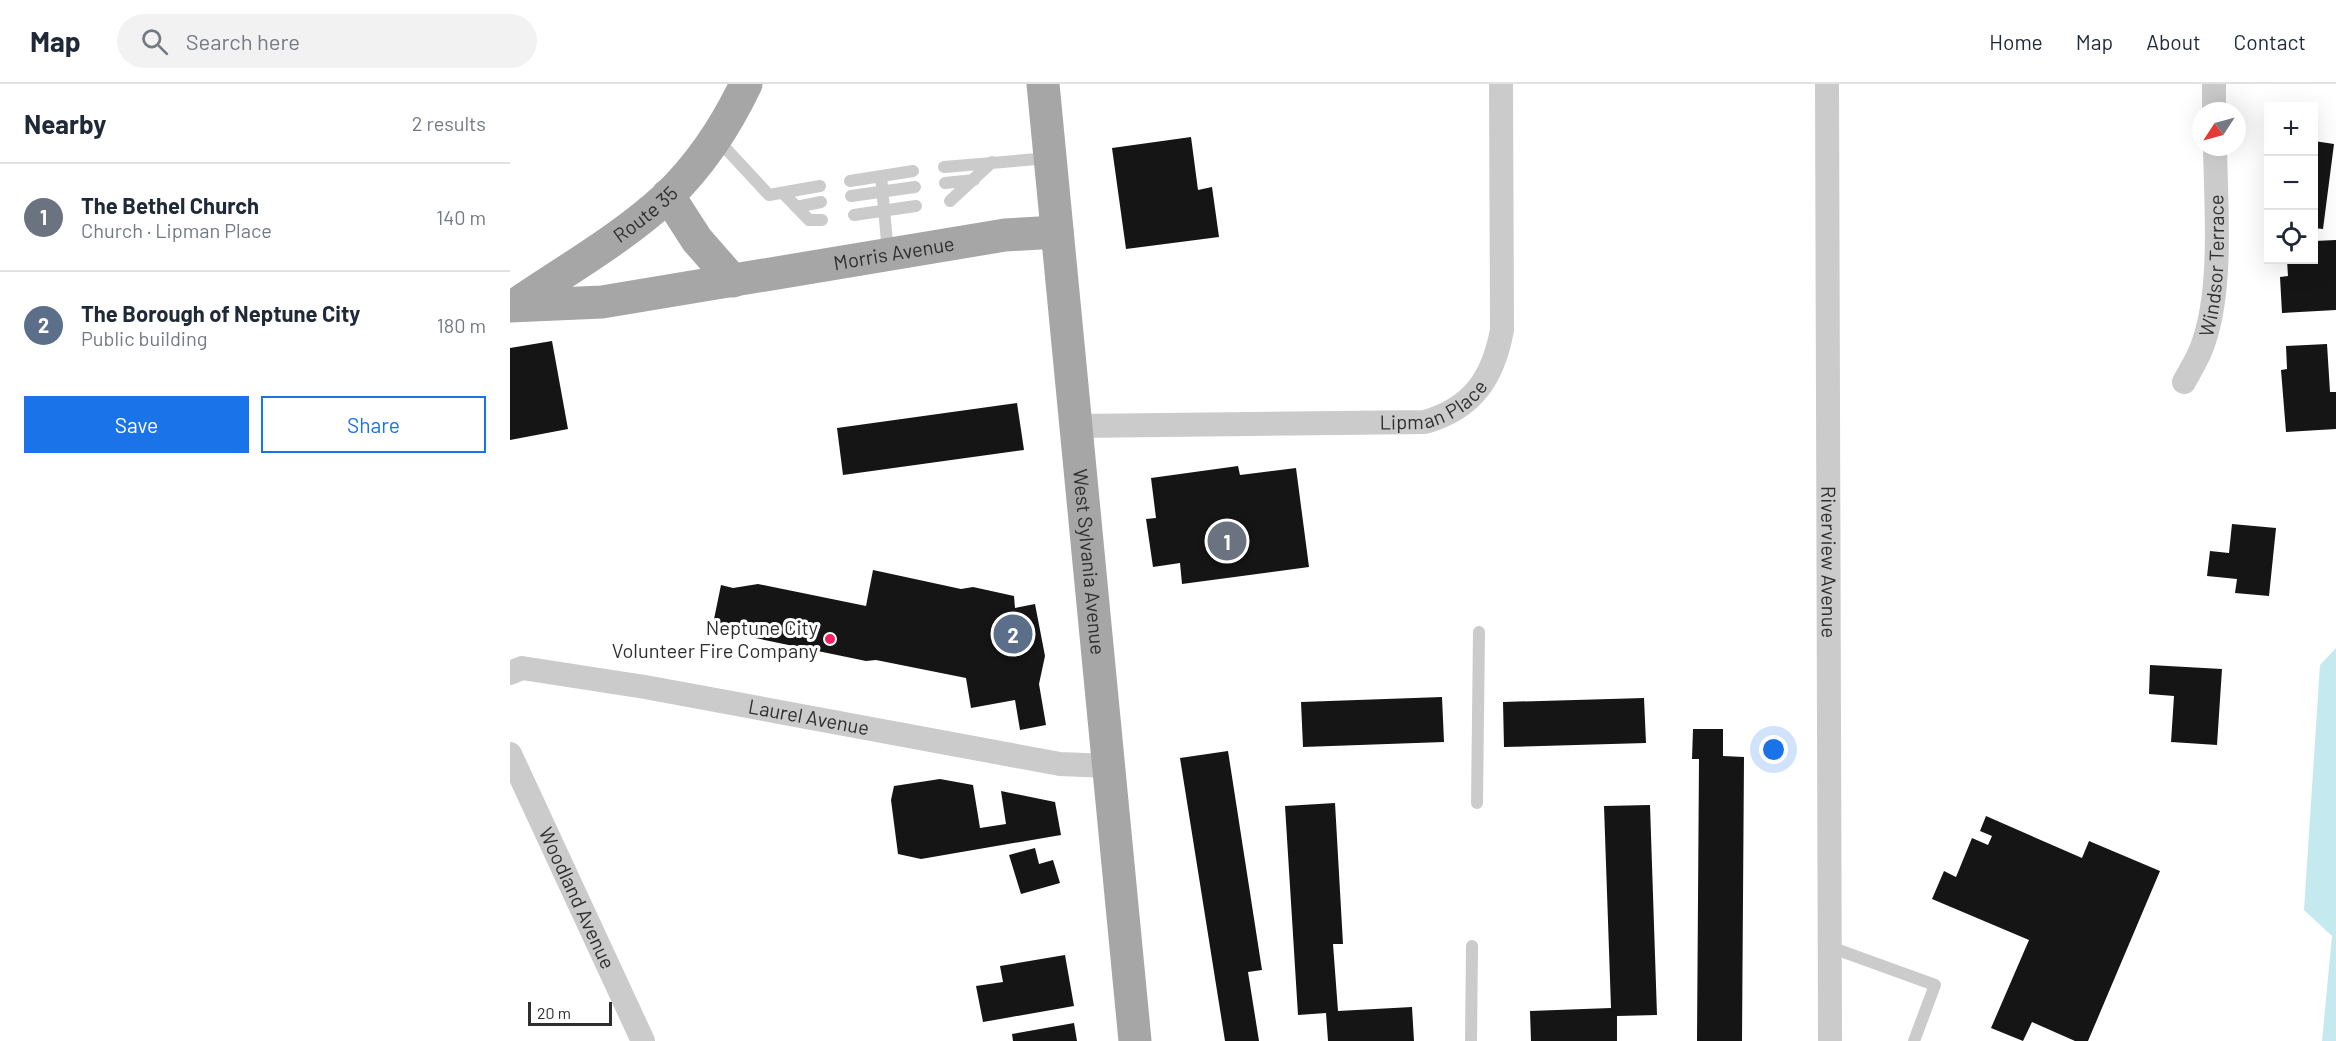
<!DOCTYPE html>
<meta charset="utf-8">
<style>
:root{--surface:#fff;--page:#f2f2f3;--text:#1f2937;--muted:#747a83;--line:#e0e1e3;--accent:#1a73e8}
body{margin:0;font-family:Barlow,sans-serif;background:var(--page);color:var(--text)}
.controls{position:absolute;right:18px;top:18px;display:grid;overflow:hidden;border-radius:0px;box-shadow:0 6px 24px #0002}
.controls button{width:54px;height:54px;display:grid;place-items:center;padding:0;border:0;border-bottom:2px solid var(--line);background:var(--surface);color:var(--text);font:30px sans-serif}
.compass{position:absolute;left:1682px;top:18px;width:54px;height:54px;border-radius:50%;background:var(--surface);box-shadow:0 6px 24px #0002;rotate:234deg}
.scale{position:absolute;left:18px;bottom:15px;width:84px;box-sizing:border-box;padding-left:6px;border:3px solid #2e2e2e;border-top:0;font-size:16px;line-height:21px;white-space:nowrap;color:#2e2e2e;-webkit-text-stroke:4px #fff;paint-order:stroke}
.you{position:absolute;left:1264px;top:666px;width:21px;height:21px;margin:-15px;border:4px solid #fff;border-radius:50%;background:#1a73e8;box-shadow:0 0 0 9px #1a73e833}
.badge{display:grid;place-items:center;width:39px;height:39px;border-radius:50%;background:var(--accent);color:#fff;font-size:20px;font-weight:700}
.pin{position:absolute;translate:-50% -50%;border:3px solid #fff;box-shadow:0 2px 6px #0006}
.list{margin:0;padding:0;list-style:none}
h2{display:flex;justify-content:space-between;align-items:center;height:78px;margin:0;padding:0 24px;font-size:26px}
h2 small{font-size:20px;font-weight:400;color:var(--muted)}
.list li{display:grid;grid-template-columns:39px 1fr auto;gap:18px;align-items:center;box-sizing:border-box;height:108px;padding:0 24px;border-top:2px solid var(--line)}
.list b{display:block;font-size:22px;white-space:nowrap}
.list p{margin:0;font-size:20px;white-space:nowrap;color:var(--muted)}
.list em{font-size:20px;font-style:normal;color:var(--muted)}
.actions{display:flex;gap:12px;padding:18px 24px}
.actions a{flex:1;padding:14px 0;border:2px solid var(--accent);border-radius:0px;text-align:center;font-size:21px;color:var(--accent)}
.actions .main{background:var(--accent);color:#fff}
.icon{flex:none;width:33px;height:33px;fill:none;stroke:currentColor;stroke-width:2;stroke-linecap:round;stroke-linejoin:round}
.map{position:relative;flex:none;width:1826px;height:957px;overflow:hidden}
header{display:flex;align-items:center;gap:36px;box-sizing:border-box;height:84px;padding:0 30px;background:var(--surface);border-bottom:2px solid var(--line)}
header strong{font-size:28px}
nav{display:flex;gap:33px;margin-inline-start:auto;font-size:21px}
.search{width:420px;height:54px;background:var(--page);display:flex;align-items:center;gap:15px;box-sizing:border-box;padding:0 21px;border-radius:33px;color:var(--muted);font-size:22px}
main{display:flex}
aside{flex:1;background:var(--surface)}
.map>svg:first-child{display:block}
.water{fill:#c4e9ef}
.building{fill:#151515}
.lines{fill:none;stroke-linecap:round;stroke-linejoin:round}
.lane{stroke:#cbcbcb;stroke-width:12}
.street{stroke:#cbcbcb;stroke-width:24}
.primary{stroke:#a6a6a6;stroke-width:33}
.poi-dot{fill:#f61f64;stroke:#fff;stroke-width:2}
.labels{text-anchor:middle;stroke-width:6;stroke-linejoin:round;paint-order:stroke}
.street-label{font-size:20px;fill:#2e2e2e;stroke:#fff}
.poi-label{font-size:20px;fill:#2e2e2e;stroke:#fff;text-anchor:end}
</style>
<header>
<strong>Map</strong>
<div class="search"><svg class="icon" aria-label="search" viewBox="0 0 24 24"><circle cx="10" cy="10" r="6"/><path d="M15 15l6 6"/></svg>Search here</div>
<nav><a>Home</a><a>Map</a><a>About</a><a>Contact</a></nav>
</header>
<main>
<aside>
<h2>Nearby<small>2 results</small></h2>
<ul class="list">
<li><span class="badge" style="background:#6b7280">1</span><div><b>The Bethel Church</b><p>Church · Lipman Place</p></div><em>140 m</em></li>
<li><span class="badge" style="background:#5c6f8a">2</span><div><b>The Borough of Neptune City</b><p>Public building</p></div><em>180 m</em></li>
</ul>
<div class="actions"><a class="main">Save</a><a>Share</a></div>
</aside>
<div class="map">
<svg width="1826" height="957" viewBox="0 0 1826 957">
<rect width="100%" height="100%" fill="#fff"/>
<path class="water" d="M1826,564V957H1812L1822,852L1794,826L1810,581Z"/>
<path class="building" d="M681,53L688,106L702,103L709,153L616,165L602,64Z
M1804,57L1824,60L1813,145L1804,144Z
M1826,156V226L1772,229L1770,193L1778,192L1777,176H1804V157Z
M42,257L58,345L0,356V264Z
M1817,260L1820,308H1826V345L1776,348L1771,286L1777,285L1776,262Z
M507,319L514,366L333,391L327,344Z
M728,382L730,391L786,384L799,483L672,500L670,479L643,483L636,435L646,434L641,394Z
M1722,440L1766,444L1759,512L1725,509L1727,495L1697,492L1700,467L1719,469Z
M363,486L451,505L463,503L504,512L505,524L525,520L535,572L529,600L536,641L510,646L505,616L461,624L456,594L366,576L356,577L202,545L211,501L223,504L248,500L356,522Z
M1640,581L1712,585L1707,661L1661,658L1664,612L1639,610Z
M932,613L934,658L793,663L791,618Z
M1134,614L1136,659L994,663L993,618Z
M1183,645H1213V672L1234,673L1232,957H1187L1189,675H1182Z
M718,667L752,886L738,888L749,957H715L670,674Z
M430,695L463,701L470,744L496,740L491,707L545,718L551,751L411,775L388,770L381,716L384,702Z
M825,719L833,860H823L828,927L902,923L904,957H818L816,929L788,931L775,722Z
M1140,721L1147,931L1107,932V957H1021L1020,927L1101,924L1094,722Z
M1476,732L1572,774L1579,757L1650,787L1578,957H1565L1522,938L1513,957L1481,944L1519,856L1422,815L1434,787L1446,793L1462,754L1478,761L1482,752L1470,747Z
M525,764L529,780L543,776L550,799L511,810L499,771Z
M555,871L564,922L473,938L466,902L493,898L490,882Z
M564,939L567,957H503L502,950Z"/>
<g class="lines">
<path class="lane" d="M207,55L259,111L310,102
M434,83L539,74
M371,92L378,169
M340,97L403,87
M435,99L464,96
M273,109L299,136H312
M341,112L405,103
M440,117L482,78
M286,123L311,118
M344,131L406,122
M967,719L969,548
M1320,863L1425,901L1404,957
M961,957L962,862"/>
<g class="street">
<path id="s1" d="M1317,0L1320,957"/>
<path d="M1704,0V27"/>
<path id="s2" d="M1674,298C1681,285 1689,273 1693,260C1713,204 1706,123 1705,63"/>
<path id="s3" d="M566,342L915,338C963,324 983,294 992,246L991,0"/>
<path id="s4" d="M0,589L12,584L135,603L550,680L599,682"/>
<path id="s5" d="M0,670L133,957"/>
</g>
<g class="primary">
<path id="s6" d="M533,0L625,957"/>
<path d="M158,111L187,156L223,197"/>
<path id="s7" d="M5,221C56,186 113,154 158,112C190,81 217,40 236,0"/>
<path id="s8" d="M0,222L92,218L495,151L547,148"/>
</g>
</g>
<circle class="poi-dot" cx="320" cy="555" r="6"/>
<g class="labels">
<g class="street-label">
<text dy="7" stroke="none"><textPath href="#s7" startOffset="159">Route 35</textPath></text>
<text dy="7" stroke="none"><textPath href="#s8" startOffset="388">Morris Avenue</textPath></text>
<text dy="7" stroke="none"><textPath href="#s2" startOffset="122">Windsor Terrace</textPath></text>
<text dy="7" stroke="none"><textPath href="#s3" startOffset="362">Lipman Place</textPath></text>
<text dy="7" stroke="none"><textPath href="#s6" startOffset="480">West Sylvania Avenue</textPath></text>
<text dy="7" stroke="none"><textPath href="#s1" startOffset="478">Riverview Avenue</textPath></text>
<text dy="7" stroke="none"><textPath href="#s4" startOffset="304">Laurel Avenue</textPath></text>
<text dy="7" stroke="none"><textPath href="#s5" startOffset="159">Woodland Avenue</textPath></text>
</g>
<g class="poi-label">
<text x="308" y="551">Neptune City<tspan x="308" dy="23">Volunteer Fire Company</tspan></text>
</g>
</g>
</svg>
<div class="controls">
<button>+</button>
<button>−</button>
<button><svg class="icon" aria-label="locate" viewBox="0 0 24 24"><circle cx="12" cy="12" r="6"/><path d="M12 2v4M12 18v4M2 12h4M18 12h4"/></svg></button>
</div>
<svg class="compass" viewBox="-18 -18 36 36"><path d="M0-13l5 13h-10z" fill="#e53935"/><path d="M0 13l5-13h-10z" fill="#747a83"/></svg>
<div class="scale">20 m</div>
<div class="you"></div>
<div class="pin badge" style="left:717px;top:457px;background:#6b7280">1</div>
<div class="pin badge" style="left:503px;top:550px;background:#5c6f8a">2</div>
</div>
</main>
